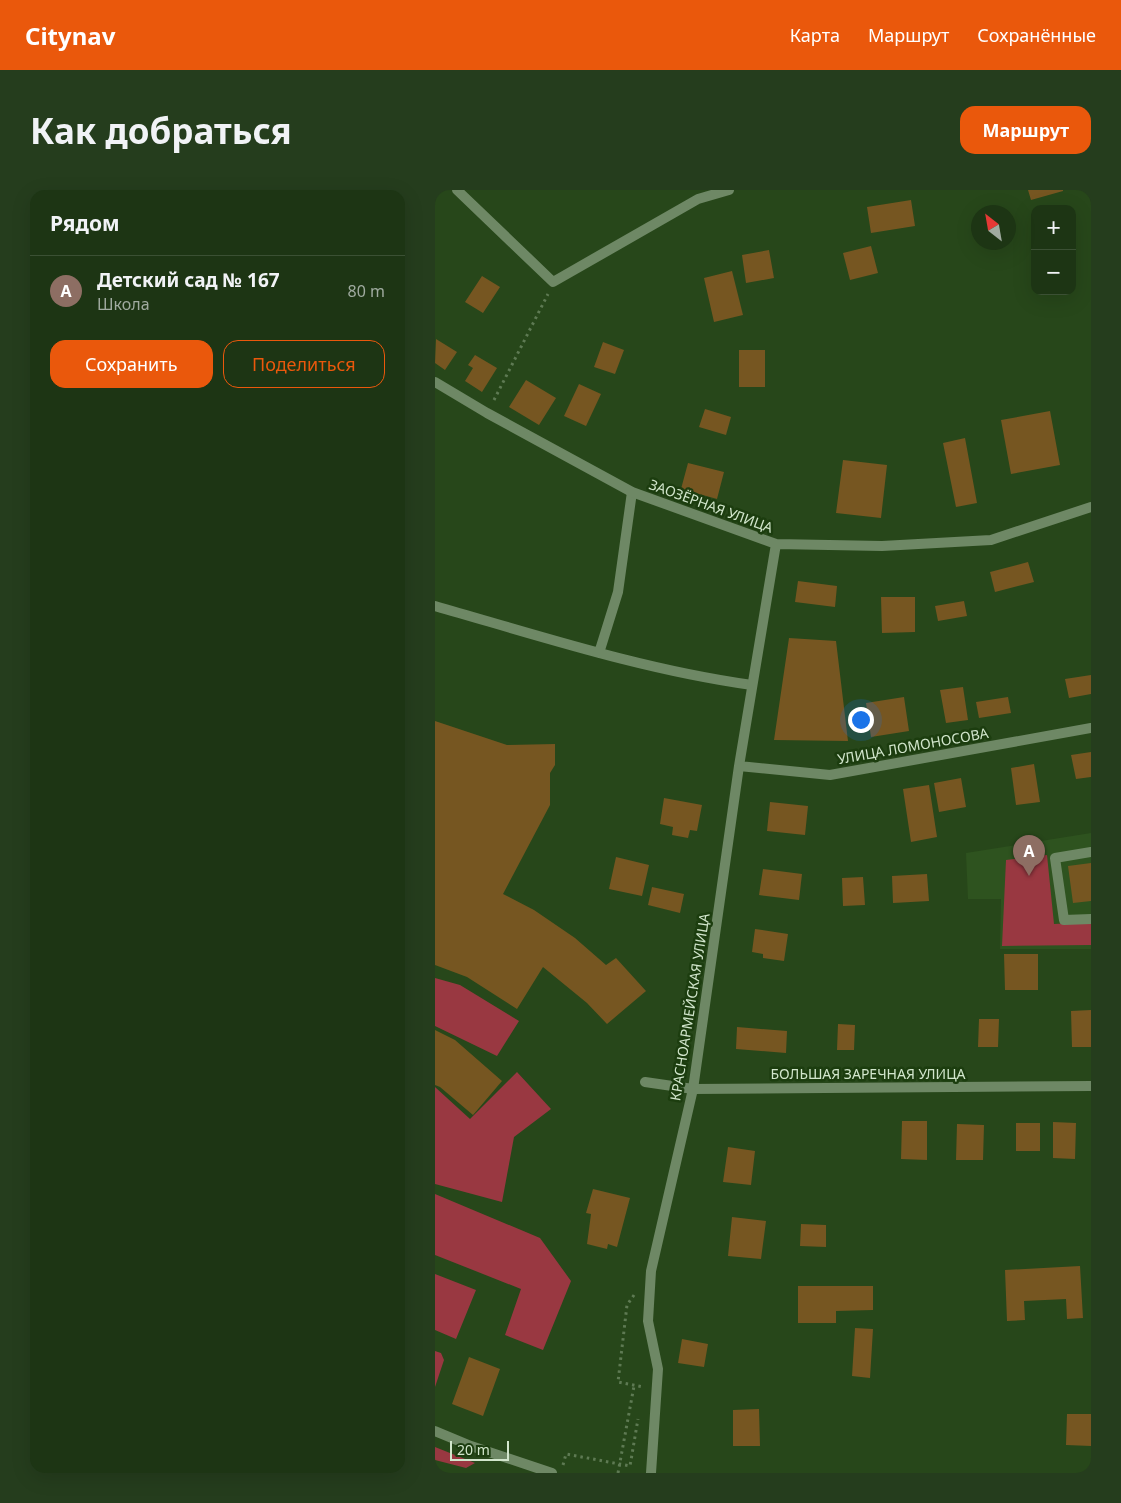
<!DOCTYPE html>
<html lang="ru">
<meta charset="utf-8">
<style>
:root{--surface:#1d3514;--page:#253d1d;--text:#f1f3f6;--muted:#a0aba0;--line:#3b5034;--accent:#ea580c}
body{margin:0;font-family:"Noto Sans",sans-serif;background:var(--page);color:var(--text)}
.controls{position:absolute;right:15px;top:15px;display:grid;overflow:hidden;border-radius:10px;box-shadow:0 5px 20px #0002}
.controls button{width:45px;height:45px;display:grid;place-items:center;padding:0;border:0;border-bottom:1px solid var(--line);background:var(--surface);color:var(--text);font:25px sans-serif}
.compass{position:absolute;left:536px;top:15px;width:45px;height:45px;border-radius:50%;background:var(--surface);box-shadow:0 5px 20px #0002;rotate:329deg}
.scale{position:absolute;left:15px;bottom:12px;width:59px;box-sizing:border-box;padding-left:5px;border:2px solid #d2e6cc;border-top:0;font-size:14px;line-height:18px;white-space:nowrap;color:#d2e6cc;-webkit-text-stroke:4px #1c3d0f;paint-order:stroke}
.you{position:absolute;left:425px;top:529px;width:18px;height:18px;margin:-12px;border:4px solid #fff;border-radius:50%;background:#1a73e8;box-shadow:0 0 0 8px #1a73e833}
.badge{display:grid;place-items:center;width:32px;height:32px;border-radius:50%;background:var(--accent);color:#fff;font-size:16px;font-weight:700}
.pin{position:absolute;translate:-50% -41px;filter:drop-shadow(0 1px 2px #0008)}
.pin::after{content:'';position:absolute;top:26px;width:18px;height:15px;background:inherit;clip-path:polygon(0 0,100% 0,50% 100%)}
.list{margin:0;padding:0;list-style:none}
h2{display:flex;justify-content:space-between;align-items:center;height:65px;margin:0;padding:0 20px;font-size:21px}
h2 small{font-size:16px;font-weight:400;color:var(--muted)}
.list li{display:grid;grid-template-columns:32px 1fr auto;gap:15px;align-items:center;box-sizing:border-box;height:70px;padding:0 20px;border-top:1px solid var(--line)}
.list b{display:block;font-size:19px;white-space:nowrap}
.list p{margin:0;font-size:16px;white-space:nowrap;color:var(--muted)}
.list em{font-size:16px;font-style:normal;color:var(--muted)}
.actions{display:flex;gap:10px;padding:15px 20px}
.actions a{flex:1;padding:11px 0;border:1px solid var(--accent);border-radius:15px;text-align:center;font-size:18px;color:var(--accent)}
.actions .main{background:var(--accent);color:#fff}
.map{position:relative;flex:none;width:656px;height:1283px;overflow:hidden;border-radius:15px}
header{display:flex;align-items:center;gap:30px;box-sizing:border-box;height:70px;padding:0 25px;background:var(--accent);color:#fff}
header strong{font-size:24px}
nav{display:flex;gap:28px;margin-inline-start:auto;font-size:18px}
.intro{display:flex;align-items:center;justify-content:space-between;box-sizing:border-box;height:120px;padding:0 30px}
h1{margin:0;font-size:35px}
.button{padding:12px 22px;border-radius:15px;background:var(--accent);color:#fff;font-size:18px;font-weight:700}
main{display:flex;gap:30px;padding:0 30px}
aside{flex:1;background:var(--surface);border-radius:15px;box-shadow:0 5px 20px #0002}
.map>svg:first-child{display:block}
.built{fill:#2e531f}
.green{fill:#993841}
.building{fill:#765621}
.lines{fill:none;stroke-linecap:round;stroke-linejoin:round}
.path{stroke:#5e7a53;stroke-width:3;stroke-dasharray:2.5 4;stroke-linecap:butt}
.service{stroke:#6e8865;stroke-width:10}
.minor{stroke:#6e8865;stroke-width:10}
.path-bridge{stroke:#5e7a53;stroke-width:3;stroke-dasharray:2.5 4;stroke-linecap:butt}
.labels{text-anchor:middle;stroke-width:5;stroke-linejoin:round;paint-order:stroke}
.street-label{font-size:14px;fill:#d2e6cc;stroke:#1c3d0f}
</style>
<header>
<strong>Citynav</strong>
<nav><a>Карта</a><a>Маршрут</a><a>Сохранённые</a></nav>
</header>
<div class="intro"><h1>Как добраться</h1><a class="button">Маршрут</a></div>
<main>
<aside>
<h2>Рядом<small></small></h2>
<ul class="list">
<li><span class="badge" style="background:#8d6e63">A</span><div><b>Детский сад № 167</b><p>Школа</p></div><em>80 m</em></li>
</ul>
<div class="actions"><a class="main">Сохранить</a><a>Поделиться</a></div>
</aside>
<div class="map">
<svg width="656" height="1283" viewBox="0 0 656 1283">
<rect width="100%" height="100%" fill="#27471a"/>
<path class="built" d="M656,643V759H565L566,709H533L531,663Z"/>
<path class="green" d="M612,665L619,734L656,732V755L567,756L571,670Z
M0,788L25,795L84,831L62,866L0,836Z
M82,882L116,919L79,947L67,1012L0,994V897L35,929Z
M0,1004L105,1048L136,1091L108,1160L70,1145L86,1099L0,1065Z
M0,1084L41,1100L21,1149L0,1140Z
M0,1161L6,1163L9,1170L0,1197Z
M0,1257L40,1273L31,1278L0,1270Z"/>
<path class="building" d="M593,0H628V1L596,10Z
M476,10L480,36L436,43L432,17Z
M436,56L443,83L415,90L408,63Z
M334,60L339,88L311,93L307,65Z
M297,81L308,125L279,132L269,88Z
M47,86L65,97L48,123L30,112Z
M1,149L22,162L10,180L0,173Z
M168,152L189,160L180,184L159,177Z
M304,160H330V197H304Z
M40,165L62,178L47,202L30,191L38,178L33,175Z
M91,190L121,208L104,235L74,217Z
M144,194L166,204L151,236L129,226Z
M270,219L296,227L291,245L264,237Z
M615,221L625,275L576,284L566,230Z
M530,248L542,313L521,317L508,253Z
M408,270L452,275L446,328L401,323Z
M253,273L289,282L282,309L246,299Z
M593,372L599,392L560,402L555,382Z
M363,391L402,396L400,417L360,412Z
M446,407H480V442L447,443Z
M529,411L532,426L503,431L500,416Z
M354,448L401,451L413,551L339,550Z
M656,485V504L634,508L630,489Z
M528,497L533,530L511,533L505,500Z
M469,507L474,541L436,547L431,513Z
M573,507L576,523L544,528L541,512Z
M0,531L72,555L120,554V575L115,583V615L68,704L99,720L140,748L171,775L181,768L211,801L172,834L152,813L108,777L82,819L32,787L0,775Z
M656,562V587L641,589L636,565Z
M599,574L605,612L581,615L576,578Z
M526,588L531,617L504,622L499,593Z
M494,595L502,647L476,652L468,599Z
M229,608L267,615L262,641L255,640L253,648L237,645L238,637L225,634Z
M335,612L373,616L370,645L332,641Z
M181,667L214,675L207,706L174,699Z
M656,673V711L638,713L633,676Z
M328,679L367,684L364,710L324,705Z
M492,684L494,711L458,713L457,686Z
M428,687L430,715L408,716L407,688Z
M217,697L249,704L245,723L213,715Z
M320,739L353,744L349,771L328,768V764L317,762Z
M569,764H603V800H570Z
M656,820V857H637L636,821Z
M544,829H564L563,857H543Z
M403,834L420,835L419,860H402Z
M302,837L352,841L351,863L301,859Z
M0,840L20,850L67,891L38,925L5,897L0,895Z
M467,931H492V970L466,969Z
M618,932L641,933L640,969L618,968Z
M581,933H605V961H581Z
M522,934L549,935L548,970H521Z
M293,957L320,961L316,995L288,992Z
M158,999L195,1008L182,1057L173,1054L172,1059L152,1054L156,1024L151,1023Z
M297,1027L331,1031L326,1069L293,1066Z
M366,1034L391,1035V1057L365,1056Z
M645,1076L648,1128L632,1129L631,1109L589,1111L590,1130L572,1131L570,1080Z
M363,1096H438V1120L401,1121V1133H363Z
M420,1138L438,1139L435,1188L417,1186Z
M247,1149L273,1154L269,1177L243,1173Z
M34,1167L65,1179L48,1226L17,1214Z
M324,1219L325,1256H298V1220Z
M632,1224H656V1256L631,1255Z"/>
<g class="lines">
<path class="path" d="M59,210L113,104
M199,1105L192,1115L183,1192L208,1197
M128,1275L131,1264L195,1276L203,1229"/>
<path class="service" d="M0,416C105,446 209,480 317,495
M164,463L183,402L197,302
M656,662L620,668L629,730L656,729
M210,892L258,899"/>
<path class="minor" d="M22,0L118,92L263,9L294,0
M0,192L52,223L197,302L341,354L447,356L556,350L656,317
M304,576L395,585L656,538
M258,899L656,896
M0,1241L36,1256L117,1283
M216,1283L223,1179L213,1131L216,1081L258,899L304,576L341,354"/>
<path class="path-bridge" d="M183,1283L199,1196"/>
</g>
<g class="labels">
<g class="street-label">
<text transform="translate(276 316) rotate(20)" y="5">ЗАОЗЁРНАЯ УЛИЦА</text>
<text transform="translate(478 556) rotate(-10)" y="5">УЛИЦА ЛОМОНОСОВА</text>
<text transform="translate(255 817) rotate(-81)" y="5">КРАСНОАРМЕЙСКАЯ УЛИЦА</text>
<text x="433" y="889">БОЛЬШАЯ ЗАРЕЧНАЯ УЛИЦА</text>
</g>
</g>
</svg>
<div class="controls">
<button>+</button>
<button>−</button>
</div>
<svg class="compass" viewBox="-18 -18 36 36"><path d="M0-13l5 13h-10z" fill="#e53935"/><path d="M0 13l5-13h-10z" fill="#a0aba0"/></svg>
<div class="scale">20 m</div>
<div class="you"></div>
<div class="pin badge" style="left:594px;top:686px;background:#8d6e63">A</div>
</div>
</main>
